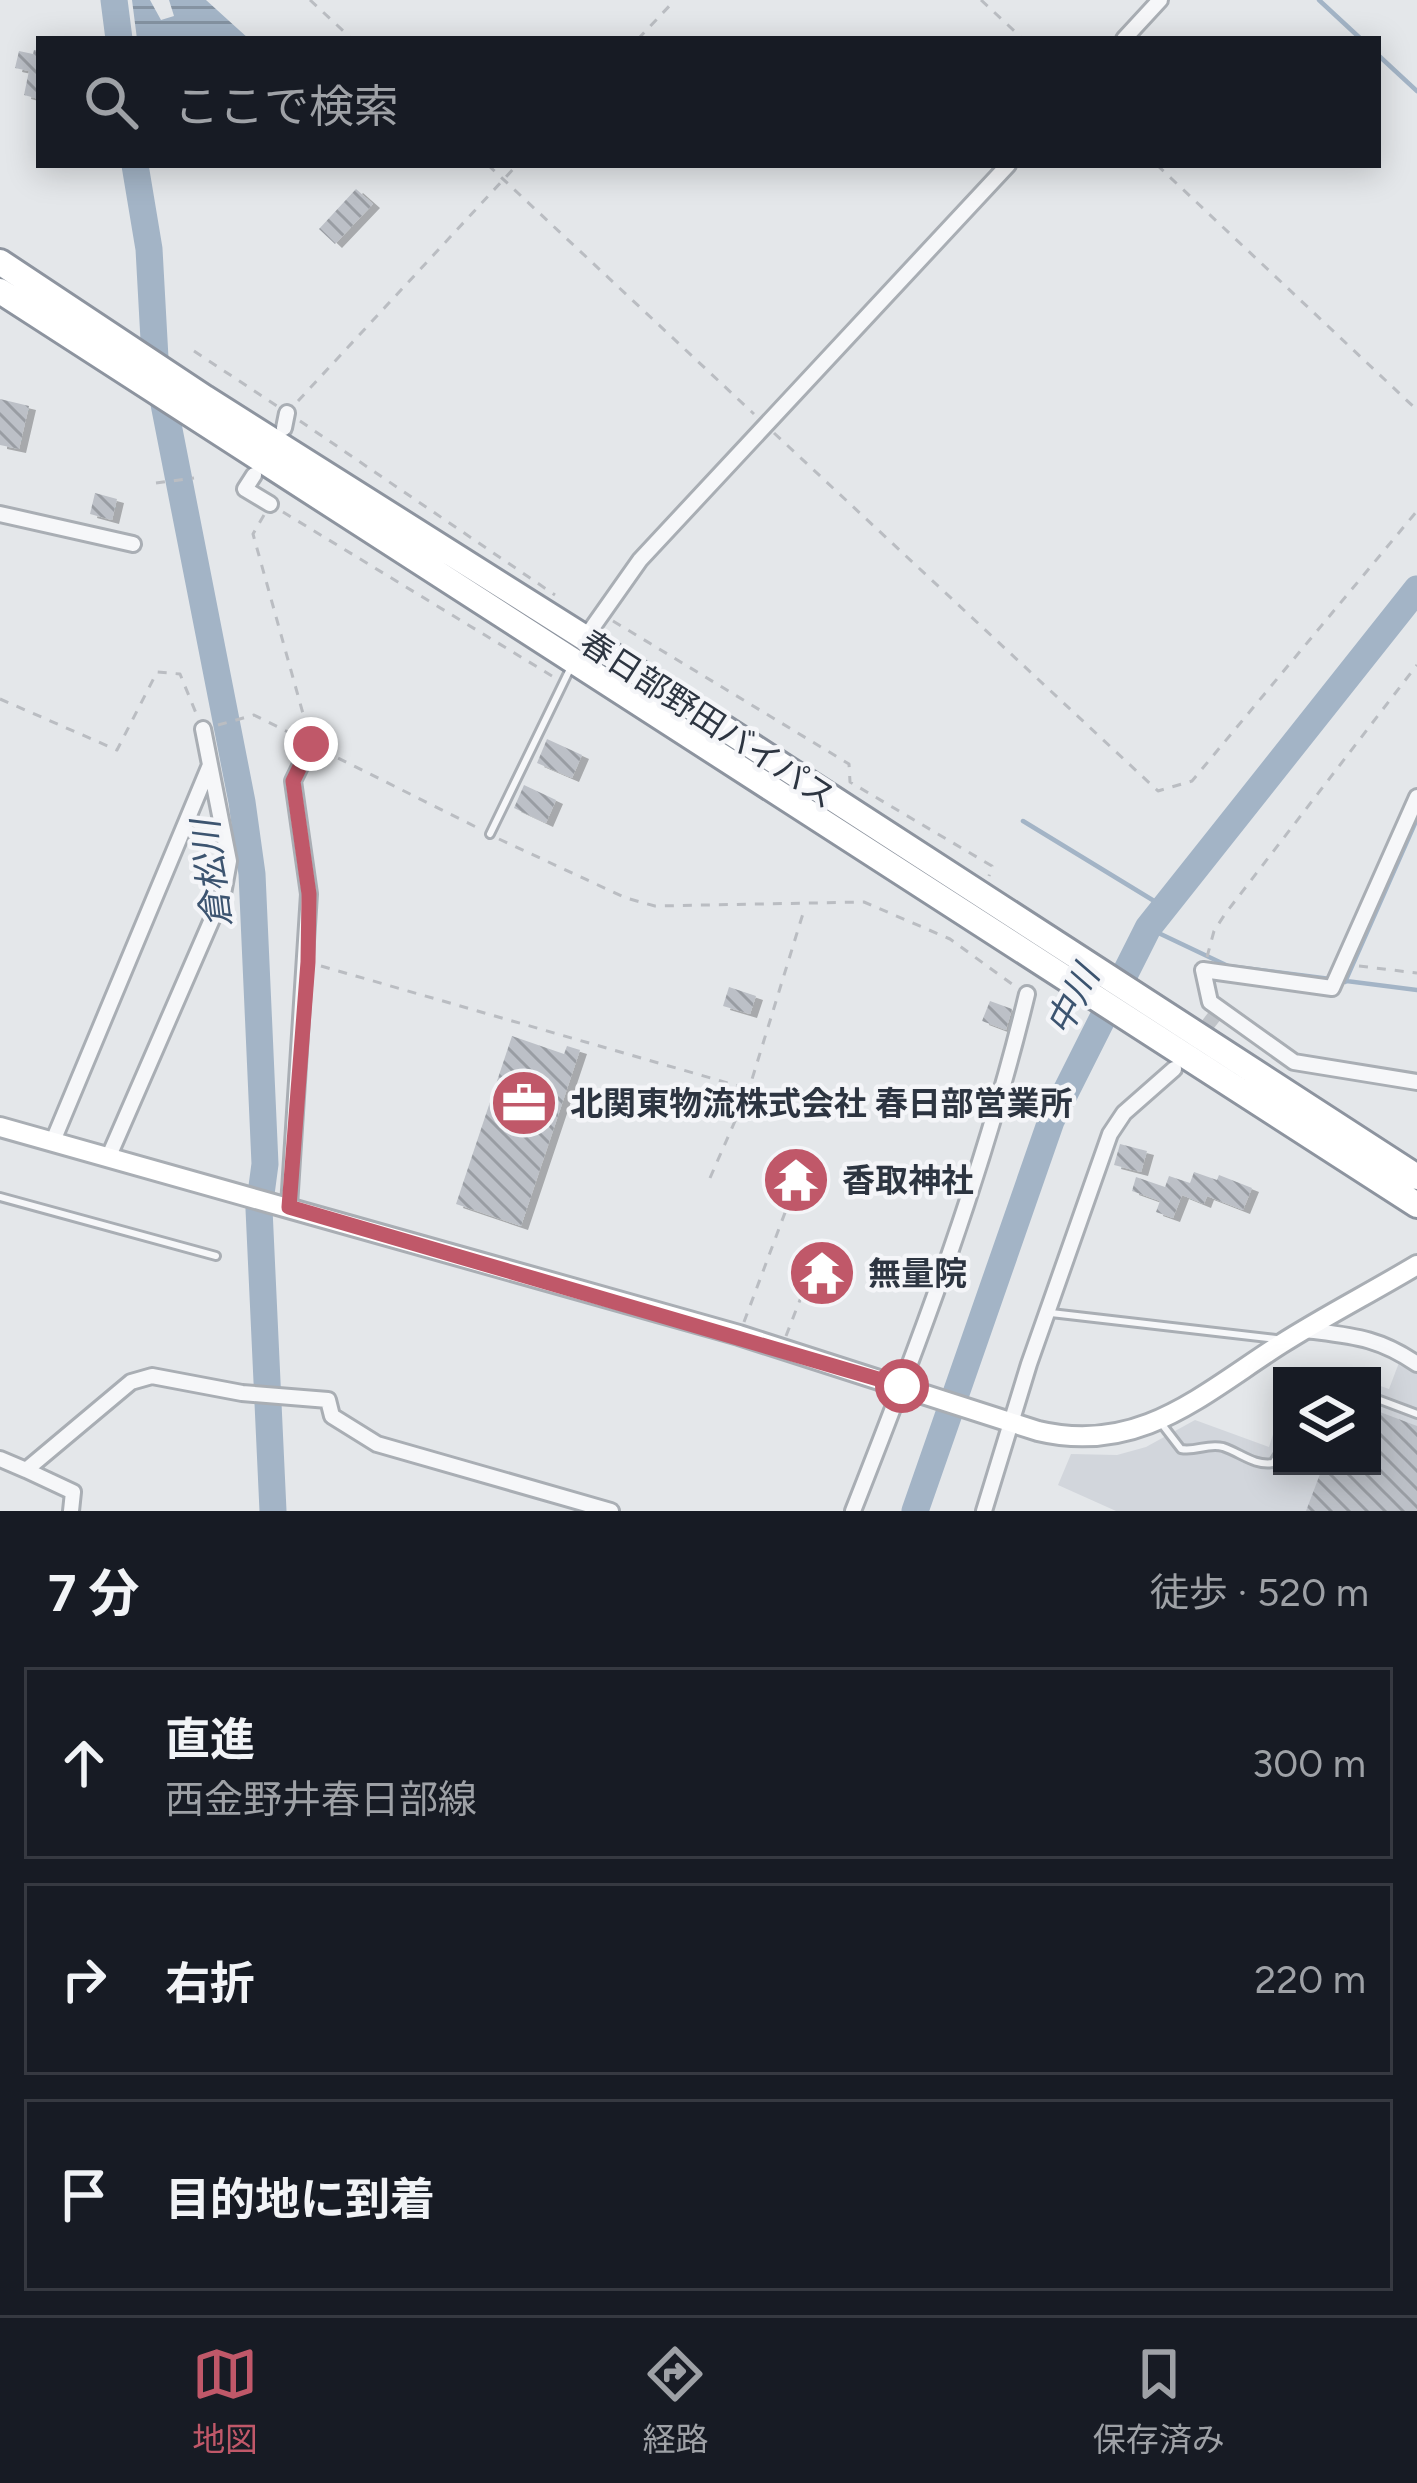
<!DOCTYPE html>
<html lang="ja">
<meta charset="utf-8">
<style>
:root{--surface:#171b24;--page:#242831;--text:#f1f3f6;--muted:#9ea1a6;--line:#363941;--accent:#c05869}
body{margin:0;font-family:Figtree,"Noto Sans JP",sans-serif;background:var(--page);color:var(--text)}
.controls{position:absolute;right:36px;bottom:36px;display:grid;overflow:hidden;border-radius:0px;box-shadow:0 6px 30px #0003}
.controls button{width:108px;height:108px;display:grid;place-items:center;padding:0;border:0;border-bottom:3px solid var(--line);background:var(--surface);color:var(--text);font:60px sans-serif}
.stop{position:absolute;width:36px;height:36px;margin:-27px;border:9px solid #c05869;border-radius:50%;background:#fff}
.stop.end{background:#c05869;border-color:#fff;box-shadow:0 3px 12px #0008}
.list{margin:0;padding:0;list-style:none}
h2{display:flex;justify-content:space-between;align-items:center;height:156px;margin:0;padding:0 48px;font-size:51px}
h2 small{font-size:39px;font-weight:400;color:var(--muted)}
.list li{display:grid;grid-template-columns:78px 1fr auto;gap:36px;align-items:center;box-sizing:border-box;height:192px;margin:0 24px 24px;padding:0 24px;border:3px solid var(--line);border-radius:0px}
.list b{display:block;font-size:45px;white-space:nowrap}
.list p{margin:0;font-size:39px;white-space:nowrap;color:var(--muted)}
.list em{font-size:39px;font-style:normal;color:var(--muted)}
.icon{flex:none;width:66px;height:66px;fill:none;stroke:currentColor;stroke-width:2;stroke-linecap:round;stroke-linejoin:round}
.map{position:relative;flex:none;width:1417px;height:1511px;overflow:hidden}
.search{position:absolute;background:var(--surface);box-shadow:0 6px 30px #0003;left:36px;right:36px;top:36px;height:132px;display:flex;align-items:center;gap:30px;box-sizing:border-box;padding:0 42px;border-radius:0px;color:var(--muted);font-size:45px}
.sheet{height:804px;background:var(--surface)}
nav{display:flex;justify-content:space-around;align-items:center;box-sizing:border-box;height:168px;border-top:3px solid var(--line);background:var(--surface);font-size:33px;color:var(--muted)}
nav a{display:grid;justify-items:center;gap:6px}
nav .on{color:var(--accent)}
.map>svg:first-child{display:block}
.built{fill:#d2d6dc}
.water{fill:url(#water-rules)}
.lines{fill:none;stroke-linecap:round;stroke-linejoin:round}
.stream{stroke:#a3b4c6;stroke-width:4.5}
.river{stroke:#a3b4c6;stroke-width:27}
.building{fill:url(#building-back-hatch);filter:url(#shadow)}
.street-tunnel{stroke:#bfc3c8;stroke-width:14;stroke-dasharray:14 7;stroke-linecap:butt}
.lane-casing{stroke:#a9aeb4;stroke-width:12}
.street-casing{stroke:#a9aeb4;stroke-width:20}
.secondary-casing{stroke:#a9aeb4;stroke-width:24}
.highway-casing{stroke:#8d949f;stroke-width:30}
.path{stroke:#babdc2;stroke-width:3;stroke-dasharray:9 9;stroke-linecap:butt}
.lane{stroke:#f6f7f9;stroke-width:6}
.street{stroke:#f6f7f9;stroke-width:14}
.secondary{stroke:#fff;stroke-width:18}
.highway{stroke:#fff;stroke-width:24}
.route{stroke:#c05869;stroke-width:15}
.labels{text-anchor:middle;stroke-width:9;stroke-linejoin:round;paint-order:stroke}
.street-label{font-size:33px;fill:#2d3541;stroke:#f4f5f8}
.poi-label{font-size:33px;font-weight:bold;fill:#2d3541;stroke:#f4f5f8;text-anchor:start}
.water-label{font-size:36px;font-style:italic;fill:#3c5470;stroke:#f4f5f8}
</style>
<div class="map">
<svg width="1417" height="1511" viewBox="0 0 1417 1511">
<defs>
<pattern id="water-rules" width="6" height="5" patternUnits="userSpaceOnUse" patternTransform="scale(3)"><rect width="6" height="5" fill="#a3b4c6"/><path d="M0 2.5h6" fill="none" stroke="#8593a2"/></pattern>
<pattern id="building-back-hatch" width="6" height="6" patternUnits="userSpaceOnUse" patternTransform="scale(3)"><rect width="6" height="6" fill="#bcc0c7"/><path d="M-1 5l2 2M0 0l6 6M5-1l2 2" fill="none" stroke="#999da3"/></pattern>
<filter id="shadow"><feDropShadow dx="7" dy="4" stdDeviation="0" flood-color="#0004"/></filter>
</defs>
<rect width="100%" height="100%" fill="#e4e7ea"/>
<path class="built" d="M1400,1360L1417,1372V1511H1116L1058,1485L1071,1454L1117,1455L1146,1447L1195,1420L1269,1447L1282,1406V1466H1372V1383L1389,1389Z"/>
<path class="water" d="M132,0H150L161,20L174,16L169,0H206L249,39H137Z"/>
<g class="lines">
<path class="stream" d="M1319,0L1361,39
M1378,55L1417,91
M1023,821L1164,907
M1148,928L1228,966L1417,990
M1345,982L1417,819"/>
<path class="river" d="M114,0L119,39
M135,165L149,249L155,358L242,802L252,874L265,1164L259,1209L273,1511
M915,1511L1051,1121L1148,928L1417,589"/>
</g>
<path class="building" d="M34,50H39V99L24,95L29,71L15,68L19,51L33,54Z
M356,189L373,204L335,244L319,229Z
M0,399L29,406L19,449L0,445Z
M95,493L117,499L112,520L90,514Z
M547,739L582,755L572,778L537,763Z
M524,785L556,800L546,823L514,808Z
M729,987L756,996L750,1014L723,1006Z
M990,1001L1012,1009L1006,1030L982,1021Z
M512,1036L564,1054L567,1046L580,1050L521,1226L456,1204Z
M1120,1144L1147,1151L1141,1172L1114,1165Z
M1194,1172L1217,1180L1219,1175L1252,1188L1243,1210L1207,1196L1204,1204L1182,1195L1173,1218L1156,1212L1160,1201L1132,1191L1136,1177L1165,1187L1169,1176L1190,1183Z
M1372,1409L1417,1426V1511H1306L1323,1466H1372Z"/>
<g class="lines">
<path class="street-tunnel" d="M1195,1041L1220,1009"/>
<g class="lane-casing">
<path id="lane" d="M490,834L570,669
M0,1197L216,1256
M1051,1313L1276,1339
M1372,1397L1417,1414
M1161,1423L1181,1449C1196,1452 1207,1443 1223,1447C1241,1453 1254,1466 1273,1463L1282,1449"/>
</g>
<g class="street-casing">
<path id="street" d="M1124,39L1160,0
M284,428L287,413
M254,475L245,489L270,504
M0,514L133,544
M585,638L640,560L1008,165
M1417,797L1332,988L1203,970L1210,1002L1294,1062L1417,1082
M53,1141L210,765
M109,1156L223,894L229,861L203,729
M289,1206L309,894L293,781L311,744
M1306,1330C1352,1336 1378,1337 1417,1364
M0,1459L26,1470L131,1382L152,1376L242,1393L328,1400L332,1416L377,1444L611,1511
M26,1470L73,1492L71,1511
M853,1511C920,1341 984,1172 1027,994
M984,1511L1029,1364L1110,1134L1124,1113L1174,1069"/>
</g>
<g class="secondary-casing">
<path id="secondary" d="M0,1127L739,1335L1038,1431C1139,1455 1201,1395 1281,1344C1325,1316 1372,1292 1417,1265"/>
</g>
<g class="highway-casing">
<path id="highway" d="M0,262L205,398L585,638L1417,1177
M0,291L1417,1205"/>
</g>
<path class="path" d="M310,0L352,39
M981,0L1023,39
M638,39L675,0
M488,165L754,414
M1157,165L1417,410
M194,351L277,406
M298,401L517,165
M300,421L555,595
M774,433L1158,791L1192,781L1417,511
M156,483L194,478
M283,512L557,679
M264,515L253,534L307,728
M613,621L849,764L850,782L992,866L989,876
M0,699L117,750L157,672L180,674L198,718
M218,725L254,715L298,737
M322,750L480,829
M499,839L626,898L655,906L864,902L950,939L1016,987
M1207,957L1214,931L1225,914L1417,665
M321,966L749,1089
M1359,966L1417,973
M710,1178L749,1089L805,907
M744,1322L792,1194
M786,1336L805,1287"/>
<use href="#lane" class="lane"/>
<use href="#street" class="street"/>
<use href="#secondary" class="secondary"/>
<use href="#highway" class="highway"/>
</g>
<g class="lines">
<path class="route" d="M311,744L293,781L309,894L308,962L289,1207L902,1386"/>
</g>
<defs>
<g id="office-disc" transform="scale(3.45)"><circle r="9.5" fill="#c05869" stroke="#f4f5f8"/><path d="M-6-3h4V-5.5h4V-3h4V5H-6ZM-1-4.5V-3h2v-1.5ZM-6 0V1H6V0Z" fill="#fff"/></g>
<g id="temple-disc" transform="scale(3.45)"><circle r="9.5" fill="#c05869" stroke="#f4f5f8"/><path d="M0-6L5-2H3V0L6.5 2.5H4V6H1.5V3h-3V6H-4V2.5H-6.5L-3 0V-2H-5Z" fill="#fff"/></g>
</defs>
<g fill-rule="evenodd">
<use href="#office-disc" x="524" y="1103"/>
<use href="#temple-disc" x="796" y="1180"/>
<use href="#temple-disc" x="822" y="1273"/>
</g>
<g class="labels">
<g class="street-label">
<text transform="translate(708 719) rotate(33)" y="12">春日部野田バイパス</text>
</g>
<g class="poi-label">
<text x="570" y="1115">北関東物流株式会社 春日部営業所</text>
<text x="842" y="1192">香取神社</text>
<text x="868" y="1285">無量院</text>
</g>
<g class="water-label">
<text transform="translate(211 874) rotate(-97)" y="13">倉松川</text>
<text transform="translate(1072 1000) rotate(-63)" y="13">中川</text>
</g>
</g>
</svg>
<div class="controls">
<button><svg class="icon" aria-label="layers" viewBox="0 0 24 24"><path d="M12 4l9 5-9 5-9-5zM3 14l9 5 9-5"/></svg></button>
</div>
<div class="stop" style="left:902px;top:1386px"></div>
<div class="stop end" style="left:311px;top:744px"></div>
<div class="search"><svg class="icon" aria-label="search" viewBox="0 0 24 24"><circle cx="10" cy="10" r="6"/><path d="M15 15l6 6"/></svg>ここで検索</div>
</div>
<section class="sheet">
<h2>7 分<small>徒歩 · 520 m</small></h2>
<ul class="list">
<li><svg class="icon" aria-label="ahead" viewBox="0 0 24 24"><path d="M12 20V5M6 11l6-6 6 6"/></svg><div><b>直進</b><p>西金野井春日部線</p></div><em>300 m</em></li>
<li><svg class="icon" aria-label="right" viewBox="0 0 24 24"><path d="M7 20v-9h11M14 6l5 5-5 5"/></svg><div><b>右折</b></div><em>220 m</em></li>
<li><svg class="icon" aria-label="arrive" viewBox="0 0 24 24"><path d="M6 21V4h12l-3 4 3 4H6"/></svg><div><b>目的地に到着</b></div></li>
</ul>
</section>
<nav>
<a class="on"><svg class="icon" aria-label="map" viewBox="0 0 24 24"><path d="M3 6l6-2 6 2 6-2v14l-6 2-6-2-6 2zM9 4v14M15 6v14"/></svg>地図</a>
<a><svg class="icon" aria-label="directions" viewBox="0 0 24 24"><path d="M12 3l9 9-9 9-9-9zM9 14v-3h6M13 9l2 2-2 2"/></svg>経路</a>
<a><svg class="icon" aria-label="saved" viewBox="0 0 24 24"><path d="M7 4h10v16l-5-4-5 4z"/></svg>保存済み</a>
</nav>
